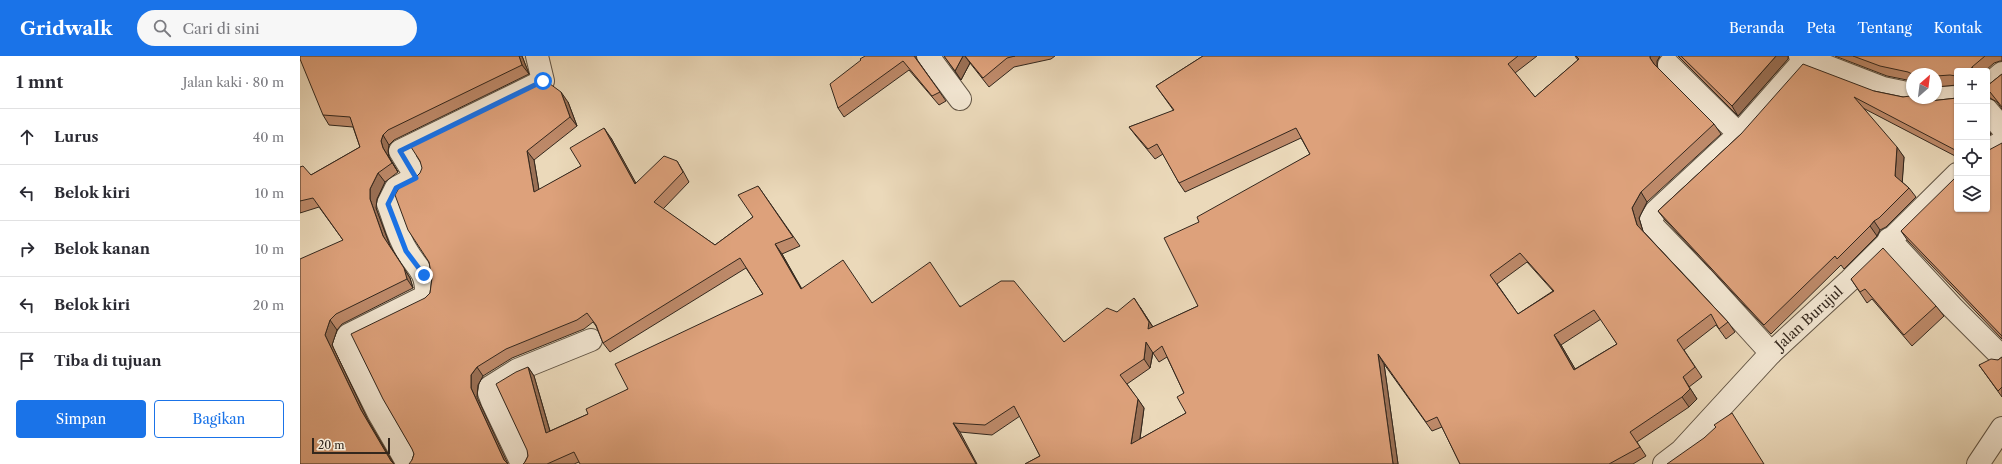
<!DOCTYPE html>
<html lang="id">
<meta charset="utf-8">
<style>
:root{--surface:#fff;--page:#f7f7f7;--text:#2b2b33;--muted:#7c7c81;--line:#e1e1e2;--accent:#1a73e8}
body{margin:0;font-family:"Libre Caslon Text",serif;background:var(--page);color:var(--text)}
.controls{position:absolute;right:12px;top:12px;display:grid;overflow:hidden;border-radius:4px;box-shadow:0 1px 3px #0004}
.controls button{width:36px;height:36px;display:grid;place-items:center;padding:0;border:0;border-bottom:1px solid var(--line);background:var(--surface);color:var(--text);font:20px sans-serif}
.compass{position:absolute;left:1606px;top:12px;width:36px;height:36px;border-radius:50%;background:var(--surface);box-shadow:0 1px 3px #0004;rotate:28deg}
.scale{position:absolute;left:12px;bottom:10px;width:78px;box-sizing:border-box;padding-left:4px;border:2px solid #33271d;border-top:0;font-size:11px;line-height:14px;white-space:nowrap;color:#33271d;-webkit-text-stroke:3px #f2e6d2;paint-order:stroke}
.stop{position:absolute;width:12px;height:12px;margin:-9px;border:3px solid #1a73e8;border-radius:50%;background:#fff}
.stop.end{background:#1a73e8;border-color:#fff;box-shadow:0 1px 4px #0008}
.list{margin:0;padding:0;list-style:none}
h2{display:flex;justify-content:space-between;align-items:center;height:52px;margin:0;padding:0 16px;font-size:17px}
h2 small{font-size:13px;font-weight:400;color:var(--muted)}
.list li{display:grid;grid-template-columns:26px 1fr auto;gap:12px;align-items:center;box-sizing:border-box;height:56px;padding:0 16px;border-top:1px solid var(--line)}
.list b{display:block;font-size:15px;white-space:nowrap}
.list em{font-size:13px;font-style:normal;color:var(--muted)}
.actions{display:flex;gap:8px;padding:12px 16px}
.actions a{flex:1;padding:9px 0;border:1px solid var(--accent);border-radius:4px;text-align:center;font-size:14px;color:var(--accent)}
.actions .main{background:var(--accent);color:#fff}
.icon{flex:none;width:22px;height:22px;fill:none;stroke:currentColor;stroke-width:2;stroke-linecap:round;stroke-linejoin:round}
.map{position:relative;flex:none;width:1702px;height:408px;overflow:hidden}
header{display:flex;align-items:center;gap:24px;box-sizing:border-box;height:56px;padding:0 20px;background:var(--accent);color:#fff}
header strong{font-size:19px}
nav{display:flex;gap:22px;margin-inline-start:auto;font-size:14px}
.search{width:280px;height:36px;background:var(--page);display:flex;align-items:center;gap:10px;box-sizing:border-box;padding:0 14px;border-radius:22px;color:var(--muted);font-size:15px}
main{display:flex}
aside{flex:1;background:var(--surface)}
.map>svg:first-child{display:block}
.lines{fill:none;stroke-linecap:round;stroke-linejoin:round}
.minor-casing{stroke:#615444;stroke-width:24}
.tertiary-casing{stroke:#615444;stroke-width:24}
.minor{stroke:#f2e6d2;stroke-width:22}
.tertiary{stroke:#f2e6d2;stroke-width:22}
.wall{fill:#be8a6a;stroke:#33271d;fill-rule:evenodd}
.shaded-wall{fill:#9b7156;stroke:#33271d}
.building{fill:#dda17b;stroke:#33271d;fill-rule:evenodd}
.route{stroke:#1a73e8;stroke-width:5}
.labels{text-anchor:middle;stroke-width:3;stroke-linejoin:round;paint-order:stroke}
.street-label{font-size:14px;fill:#33271d;stroke:#f2e6d2}
</style>
<header>
<strong>Gridwalk</strong>
<div class="search"><svg class="icon" aria-label="search" viewBox="0 0 24 24"><circle cx="10" cy="10" r="6"/><path d="M15 15l6 6"/></svg>Cari di sini</div>
<nav><a>Beranda</a><a>Peta</a><a>Tentang</a><a>Kontak</a></nav>
</header>
<main>
<aside>
<h2>1 mnt<small>Jalan kaki · 80 m</small></h2>
<ul class="list">
<li><svg class="icon" aria-label="ahead" viewBox="0 0 24 24"><path d="M12 20V5M6 11l6-6 6 6"/></svg><div><b>Lurus</b></div><em>40 m</em></li>
<li><svg class="icon" aria-label="left" viewBox="0 0 24 24"><path d="M17 20v-9H6M10 6l-5 5 5 5"/></svg><div><b>Belok kiri</b></div><em>10 m</em></li>
<li><svg class="icon" aria-label="right" viewBox="0 0 24 24"><path d="M7 20v-9h11M14 6l5 5-5 5"/></svg><div><b>Belok kanan</b></div><em>10 m</em></li>
<li><svg class="icon" aria-label="left" viewBox="0 0 24 24"><path d="M17 20v-9H6M10 6l-5 5 5 5"/></svg><div><b>Belok kiri</b></div><em>20 m</em></li>
<li><svg class="icon" aria-label="arrive" viewBox="0 0 24 24"><path d="M6 21V4h12l-3 4 3 4H6"/></svg><div><b>Tiba di tujuan</b></div></li>
</ul>
<div class="actions"><a class="main">Simpan</a><a>Bagikan</a></div>
</aside>
<div class="map">
<svg width="1702" height="408" viewBox="0 0 1702 408">
<rect width="100%" height="100%" fill="#ebd9ba"/>
<filter id="stains"><feTurbulence type="fractalNoise" baseFrequency=".005" numOctaves="4"/><feColorMatrix values="0 0 0 0 .2 0 0 0 0 .09 0 0 0 0 .02 0 0 0 .5 -.17"/></filter>
<radialGradient id="worn" r=".72"><stop offset=".6" stop-color="#630" stop-opacity="0"/><stop offset="1" stop-color="#630" stop-opacity=".3"/></radialGradient>
<g class="lines">
<g class="minor-casing">
<path id="minor" d="M628,0L660,43
M1500,0L1583,32L1612,38
M1369,9L1439,78
M1687,30L1702,17
M1636,42L1657,41
M1687,54L1702,72
M1589,183L1652,251L1702,301
M1471,297L1402,221L1353,170L1351,163L1356,155L1439,78L1505,3
M108,408L79,358L44,288L48,279L126,240C127,215 118,214 107,195C98,182 94,163 88,148L96,132L116,121L100,95L243,25L237,0
M222,408L192,345L189,337L190,331L217,314L291,284
M1678,408L1702,372"/>
</g>
<g class="tertiary-casing">
<g id="tertiary">
<path d="M1687,95L1702,86"/>
<path id="s1" d="M1364,408L1381,395L1471,297L1550,224L1657,118"/>
</g>
</g>
<use href="#minor" class="minor"/>
<use href="#tertiary" class="tertiary"/>
</g>
<path class="wall" d="M222,0L229,18L94,84L89,89L88,95L89,101L98,116L85,126L77,143L76,152L90,190L110,222L113,232L42,268L37,274L32,289L68,364L93,407L0,408L43,184L19,151L0,157V111L11,119L60,91L53,71L29,69L23,59Z
M565,0H616V2L646,45L639,49L609,14L544,61L538,52L561,5Z
M644,0H755L751,3L714,11L689,31L670,7L661,24Z
M903,0H1237L1215,17L1235,41L1278,4L1275,0H1360L1357,5V12L1414,68L1421,78L1347,146L1339,162L1343,175L1428,266L1435,276L1426,283L1416,269L1384,294L1402,321L1389,331L1397,343L1389,351L1337,386L1346,400L1333,408H1160L1142,371L1132,375L1084,308L1098,408H725L740,400L720,360L692,379L660,376L279,406L274,408H223L225,406L228,400V311L234,320L250,375L288,358L328,333L463,238L446,212L310,296L303,287L296,270L293,266L284,273L212,302L183,320L178,329L177,341L112,404L114,398L125,242L130,237L132,222L129,206L268,46L277,70L234,104L239,134L281,110L311,82L336,128L377,105L383,115L389,126L363,153L415,189L453,161L458,130L500,190L482,198L502,233L572,247L660,250L764,286L817,256L840,251L853,271L898,250L899,166L1010,98L1001,82L885,136L879,127L863,98L855,103L836,80L829,71L874,55L856,30ZM1227,206L1253,235L1218,258L1197,228ZM1301,263L1317,288L1275,313L1261,289ZM853,297L859,306L867,301L884,337L886,357L840,383L844,352L827,328L850,312Z
M1378,0H1488V3L1438,60Z
M1535,0H1702V5H1700L1694,7L1685,15H1657V29L1636,31V18H1612V25L1587,20Z
M1702,18V53L1697,46L1690,42L1687,38V30Z
M1574,35L1603,41L1624,42V44L1630,45L1657,42V101L1563,52L1604,101L1602,126L1609,132L1616,141L1586,171L1580,174L1577,180L1544,213L1541,209L1471,278L1365,164L1358,155L1441,78Z
M1687,73L1691,78L1687,81Z
M1702,87V283L1608,185L1601,175L1657,153Z
M1551,223L1636,250L1644,260L1612,290L1572,243L1567,247Z
M1702,301V341L1679,309L1698,304Z"/>
<path class="shaded-wall" d="M219,0H222L229,18L222,9Z
M663,0H665L670,7L661,24L655,15Z
M1350,0H1360L1357,5V12L1354,8L1350,2Z
M1476,0H1488V3L1438,60L1432,50Z
M1672,11L1675,15H1670Z
M261,36L268,46L277,70L270,61Z
M304,72L311,82L342,138L335,128Z
M83,79L89,89L88,95L89,101L98,116L83,92L81,85Z
M1597,91L1604,101L1602,130L1595,120Z
M227,95L234,104L241,146L234,136Z
M78,117L85,126L77,143L76,152L90,190L110,222L113,232L107,223L83,180L70,143V133Z
M1341,136L1347,146L1339,162L1344,179L1337,169L1332,152Z
M1574,165L1580,174L1577,180L1570,170Z
M475,188L482,198L507,243L501,233Z
M834,242L840,251L856,276L848,273Z
M30,264L37,274L32,289L68,364L94,408L91,405L61,354L25,279Z
M1254,279L1261,289L1281,323L1274,314Z
M846,286L853,295L850,312L844,303Z
M1078,298L1084,308L1098,408H1093Z
M177,311L183,320L178,329L177,341L208,408H207L204,404L171,332V319Z
M228,311L234,320L253,386L246,377Z
M1383,321L1397,343L1389,351L1382,341Z
M838,343L844,352L838,397L831,388Z
M653,367L660,376L677,408H676Z"/>
<path class="building" d="M0,0H219L222,9L88,74L83,79L81,85L83,92L92,107L78,117L70,133V143L83,180L104,212L107,223L36,258L30,264L25,279L61,354L91,405L94,408H0V203L43,184L13,142L0,145V111L3,110L11,119L60,91L50,61L23,59L0,3Z
M565,0H614L640,36L632,40L603,5L538,52L530,28L561,4L560,3Z
M644,0H663L655,15Z
M665,0H715L707,2L683,22Z
M903,0H1218L1208,8L1235,41L1279,3L1276,0H1350V2L1354,8L1414,68L1341,136L1332,152L1337,169L1428,266L1419,273L1411,258L1377,284L1395,311L1383,321L1390,333L1382,341L1330,376L1340,391L1309,408H1160L1137,361L1126,366L1078,298L1093,408H725L740,400L714,350L685,369L653,367L676,408H280L274,396L247,408H223L225,406L228,400L227,394L196,328L216,316L228,311L246,377L288,358L286,353L328,333L315,308L463,238L440,202L303,287L296,269L287,257L277,264L206,293L177,311L171,319V332L204,404L208,408H109L112,404L114,398L112,393L83,343L51,278L125,242L130,237L132,222L129,206L108,174L95,139L99,132L115,122L120,117L122,112L120,105L111,91L246,25L261,36L270,61L227,95L234,136L281,110L270,92L304,72L335,128L364,100L377,105L383,116L354,146L415,189L453,161L438,139L458,130L493,181L475,188L501,233L543,204L572,247L630,206L660,251L701,225H714L764,286L807,252L817,256L834,242L849,266L848,273L898,250L864,182L899,166L897,161L1010,98L996,72L879,127L857,88L848,93L829,71L874,54L856,30ZM1220,197L1254,235L1218,258L1190,219ZM1294,254L1317,288L1274,314L1254,279ZM846,286L853,297L862,290L884,337L877,341L886,357L831,388L838,343L820,319L844,303Z
M1381,0H1476L1432,50Z
M1553,0H1685L1672,11L1670,15H1657V21L1656,20L1650,19L1636,20V18H1612L1608,16L1580,10Z
M1503,8L1574,35L1603,41L1610,40L1612,38V42H1622L1623,43L1630,45L1657,42V95L1554,41L1597,91L1595,120L1609,132L1579,162L1574,165L1570,170L1537,203L1535,200L1464,269L1358,155L1441,78Z
M1702,18V51L1690,36L1687,35V30Z
M1702,87V280L1601,175L1657,120V153H1687V95Z
M1583,192L1636,250L1604,279L1565,233L1560,236L1551,223Z
M1702,301V331L1698,335L1679,309L1691,303L1698,304Z
M1432,357L1464,408H1367L1404,382L1416,371L1414,369Z"/>
<g class="lines">
<path class="route" d="M124,219L106,195L88,148L96,132L116,122L100,95L243,25"/>
</g>
<g class="labels">
<g class="street-label">
<text dy="5" stroke="none"><textPath href="#s1" startOffset="206">Jalan Burujul</textPath></text>
</g>
</g>
<rect width="100%" height="100%" filter="url(#stains)"/>
<rect width="100%" height="100%" fill="url(#worn)"/>
</svg>
<div class="controls">
<button>+</button>
<button>−</button>
<button><svg class="icon" aria-label="locate" viewBox="0 0 24 24"><circle cx="12" cy="12" r="6"/><path d="M12 2v4M12 18v4M2 12h4M18 12h4"/></svg></button>
<button><svg class="icon" aria-label="layers" viewBox="0 0 24 24"><path d="M12 4l9 5-9 5-9-5zM3 14l9 5 9-5"/></svg></button>
</div>
<svg class="compass" viewBox="-18 -18 36 36"><path d="M0-13l5 13h-10z" fill="#e53935"/><path d="M0 13l5-13h-10z" fill="#7c7c81"/></svg>
<div class="scale">20 m</div>
<div class="stop" style="left:243px;top:25px"></div>
<div class="stop end" style="left:124px;top:219px"></div>
</div>
</main>
